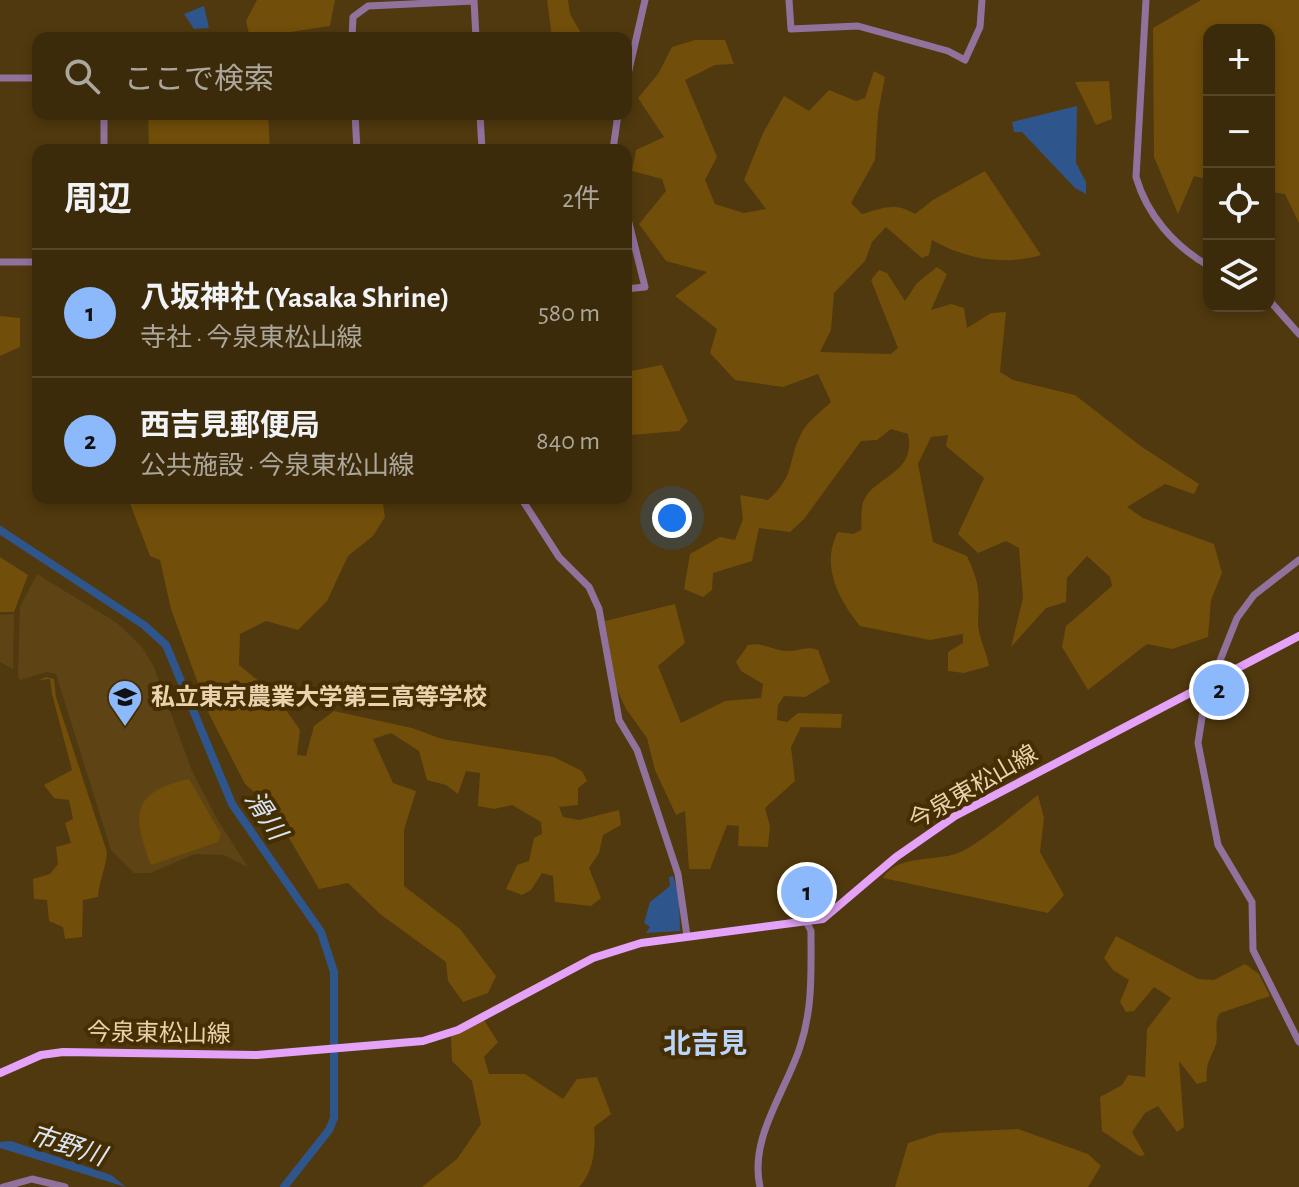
<!DOCTYPE html>
<html lang="ja">
<meta charset="utf-8">
<style>
:root{--surface:#3c2b0a;--page:#473718;--text:#f1f3f6;--muted:#aca79c;--line:#55472b;--accent:#8cb9fc}
body{margin:0;font-family:"Alegreya Sans","Noto Sans JP",sans-serif;background:var(--page);color:var(--text)}
.controls{position:absolute;right:24px;top:24px;display:grid;overflow:hidden;border-radius:16px;box-shadow:0 4px 12px #0003}
.controls button{width:72px;height:72px;display:grid;place-items:center;padding:0;border:0;border-bottom:2px solid var(--line);background:var(--surface);color:var(--text);font:40px sans-serif}
.you{position:absolute;left:672px;top:518px;width:28px;height:28px;margin:-20px;border:6px solid #fff;border-radius:50%;background:#1a73e8;box-shadow:0 0 0 12px #1a73e833}
.badge{display:grid;place-items:center;width:52px;height:52px;border-radius:50%;background:var(--accent);color:#111;font-size:26px;font-weight:700}
.pin{position:absolute;translate:-50% -50%;border:4px solid #fff;box-shadow:0 2px 8px #0006}
.list{margin:0;padding:0;list-style:none}
h2{display:flex;justify-content:space-between;align-items:center;height:104px;margin:0;padding:0 32px;font-size:34px}
h2 small{font-size:26px;font-weight:400;color:var(--muted)}
.list li{display:grid;grid-template-columns:52px 1fr auto;gap:24px;align-items:center;box-sizing:border-box;height:128px;padding:0 32px;border-top:2px solid var(--line)}
.list b{display:block;font-size:30px;white-space:nowrap}
.list p{margin:0;font-size:26px;white-space:nowrap;color:var(--muted)}
.list em{font-size:26px;font-style:normal;color:var(--muted)}
.icon{flex:none;width:44px;height:44px;fill:none;stroke:currentColor;stroke-width:2;stroke-linecap:round;stroke-linejoin:round}
.map{position:relative;flex:none;width:1299px;height:1187px;overflow:hidden}
.search{position:absolute;background:var(--surface);box-shadow:0 4px 12px #0003;left:32px;top:32px;width:600px;height:88px;display:flex;align-items:center;gap:20px;box-sizing:border-box;padding:0 28px;border-radius:16px;color:var(--muted);font-size:30px}
.panel{position:absolute;background:var(--surface);box-shadow:0 4px 12px #0003;left:32px;top:144px;width:600px;height:360px;border-radius:16px}
.map>svg:first-child{display:block}
.built{fill:#5e4414}
.green{fill:#714e09}
.water{fill:#2f558d}
.lines{fill:none;stroke-linecap:round;stroke-linejoin:round}
.river{stroke:#2f558d;stroke-width:8}
.minor{stroke:#91729c;stroke-width:7}
.major{stroke:#e4a2f9;stroke-width:8}
.labels{text-anchor:middle;stroke-width:8;stroke-linejoin:round;paint-order:stroke}
.poi-label{font-size:24px;font-weight:bold;fill:#ead2ae;stroke:#452e02;text-anchor:start}
.street-label{font-size:24px;fill:#ead2ae;stroke:#452e02}
.water-label{font-size:26px;font-style:italic;fill:#d9e5f5;stroke:#452e02}
.quarter-label{font-size:28px;font-weight:bold;fill:#bad4fa;stroke:#452e02}
</style>
<div class="map">
<svg width="1299" height="1187" viewBox="0 0 1299 1187">
<rect width="100%" height="100%" fill="#50390e"/>
<path class="built" d="M37,574L117,623L142,647L154,667L192,771L217,819L248,867L224,855L195,854L150,873H134L111,850L56,674L47,672L20,680L18,677L20,607Z
M14,614L13,669L0,662V615Z"/>
<path class="green" d="M257,0H335L330,26L250,38L246,21Z
M547,0H568L570,14L584,38H552Z
M1201,0H1299V223L1285,194L1269,192V30H1209V180L1194,176L1178,214L1154,157L1153,28Z
M695,40H725L734,64L715,65L685,80L717,157L705,180L715,204L744,213L766,209L744,180L763,133L784,96L809,111L829,90L856,101L865,98L874,71L885,77L878,113L875,160L851,203L862,214C883,208 895,202 915,214L933,200L985,171L1041,255C1004,266 965,259 932,240L929,255L922,258L886,227L872,242L865,261L834,293L831,330L820,352L891,354L898,348L871,280L879,270L887,273L905,301L917,283L937,267L947,274L931,310L951,304L964,308L967,328L991,313L1006,312L1000,372L1013,380L1075,395L1142,447L1199,484L1194,494L1165,484L1127,507L1143,518L1214,544L1222,573L1211,600L1208,637L1172,649L1147,644L1088,690L1062,647L1066,626L1112,586L1110,577L1087,556L1067,578L1066,602L1046,608L1011,647L1023,598L1019,548L1006,541L978,553L958,534L984,478L946,446L948,435L931,437L918,464L933,542L967,556C981,587 979,592 978,623C978,636 987,653 989,666L964,673L948,671V652L963,643V634L930,640L860,626C839,600 820,565 838,532L853,534L861,530C862,521 860,505 865,498C878,475 916,473 908,434L891,429L877,440L861,441L804,519L790,532L759,528L752,561L713,573L712,590L703,597L684,589L690,554L720,537L735,540L743,519L740,495L768,500C796,475 787,462 801,434C806,422 822,411 831,402L818,374L783,387L735,380L710,353L717,329L675,296L707,272L666,261L639,224L666,191L662,179L632,171L636,150L664,137L638,98L658,74L672,47Z
M1109,81L1112,119L1096,125L1075,82Z
M148,114H268L270,148L149,150Z
M0,316L20,318V347L0,356Z
M662,365L688,421L679,431L631,435L626,420V372Z
M128,498H382L385,517L373,536L348,556L327,601L298,630L266,621L240,634L239,665L275,694L300,730L297,755L306,756L314,726L334,711L412,728L442,739L554,757L582,771L587,781L578,788V805L559,807L563,817L579,820L619,810L621,825L603,835L599,853L589,868L601,898L591,906L555,902L553,876L542,873L531,890L522,895L506,889L517,865L529,861L534,838L542,834L541,822L512,805L494,809L478,806L480,773L466,771L458,794L446,785L427,780L419,751L391,733L373,739L393,783L416,791L404,830V886L460,929L496,976L488,993L463,1002L448,981L446,962L380,914L348,883L319,889L289,838L288,822L245,784L209,714L171,609L160,560L150,556Z
M0,557L28,575L14,612H0Z
M675,604L685,643L658,666L681,723L725,701L761,698L763,684L741,671L736,662L748,645C762,642 773,650 786,651C798,652 806,645 818,650L830,682L805,697L784,696L778,705L777,720L787,722L798,713L842,714L841,728L801,727L791,747L795,781L765,808L770,826L768,847L738,846L739,826L727,825L710,869H689L685,811L676,815L655,770L647,738L626,709L616,687L605,621Z
M46,677L54,679L56,697L107,852C106,869 99,880 98,897L83,900L82,937L65,939L63,927L49,921L47,900L34,899L33,879L50,874L58,864L56,847L71,843L65,823L73,819L69,800L54,798L44,785L72,770L52,694L50,679L39,680Z
M189,779L221,834L218,842L151,865C133,817 129,792 189,779Z
M1038,795L1044,818L1040,852L1064,895L1048,913L883,878C897,854 935,862 958,853C979,845 1018,810 1038,795Z
M1116,936L1198,979L1214,980L1245,964L1259,974L1270,996L1220,1013C1213,1024 1219,1032 1216,1044C1211,1059 1205,1063 1207,1081L1197,1084L1179,1061L1184,1127L1177,1132L1158,1106L1145,1113L1132,1132L1145,1155L1139,1156L1102,1131L1100,1097L1122,1085L1128,1075L1145,1077L1147,1029L1171,998L1154,987L1134,1011L1126,1012L1120,1002L1129,980L1113,970L1104,958Z
M484,1020L498,1042L484,1057L489,1074H525L563,1099L577,1079L597,1077L611,1114L594,1127C596,1147 594,1172 579,1187H422L457,1159L481,1124L472,1081L452,1061L451,1036Z
M1018,1129L1088,1154L1101,1166L1088,1187H895L908,1143L939,1133Z"/>
<path class="water" d="M204,6L209,28L194,29L184,14Z
M1077,106L1076,163L1086,182V194L1075,188L1022,132H1014L1012,122Z
M673,876L679,896L680,931L646,933L650,927L644,923L650,902L670,886L669,877Z
M11,1141L111,1175L126,1187L0,1148V1142Z"/>
<g class="lines">
<path class="river" d="M0,530L144,625L166,645L232,804L321,932L334,972V1118L329,1130L284,1187"/>
<path class="minor" d="M474,0L476,38
M789,0L791,29L858,26L948,51L965,60L980,27L982,0
M1146,0L1136,177C1147,215 1174,246 1209,266
M352,38L353,17L368,6L474,1
M0,78H38
M626,83L645,0
M104,114V150
M355,114L357,150
M480,114L482,150
M613,150L618,114
M626,211L645,287L626,289
M0,262H38
M1269,300L1299,334
M521,498L559,557L589,587L599,609L619,720L637,750L678,874L687,936
M1299,560L1254,595L1237,618L1205,698L1198,743L1218,845L1252,902L1253,950L1299,1042
M3,1187L32,1179L65,1187
M760,1187C749,1138 785,1093 800,1047C813,1008 811,971 811,931L807,923"/>
<path class="major" d="M0,1073L41,1055L63,1052L257,1055L423,1041L458,1030L593,958L641,943L823,919L896,857L955,816L1299,636"/>
</g>
<defs>
<g id="school-pin" transform="scale(1.8)"><path d="M0 17L-7.5 6A9.5 9.5 0 1 1 7.5 6Z" fill="#8cb9fc" stroke="#452e02"/><path d="M0-5L7-2L0 1L-7-2ZM-4 1L0 2.5L4 1V4Q0 6-4 4Z" fill="#111"/></g>
</defs>
<g fill-rule="evenodd">
<use href="#school-pin" x="125" y="697"/>
</g>
<g class="labels">
<g class="poi-label">
<text x="151" y="705">私立東京農業大学第三高等学校</text>
</g>
<g class="street-label">
<text transform="translate(973 787) rotate(-30)" y="8">今泉東松山線</text>
<text transform="translate(159 1033) rotate(1)" y="8">今泉東松山線</text>
</g>
<g class="water-label">
<text transform="translate(266 815) rotate(57)" y="9">滑川</text>
<text transform="translate(68 1145) rotate(18)" y="9">市野川</text>
</g>
<g class="quarter-label">
<text x="705" y="1053">北吉見</text>
</g>
</g>
</svg>
<div class="controls">
<button>+</button>
<button>−</button>
<button><svg class="icon" aria-label="locate" viewBox="0 0 24 24"><circle cx="12" cy="12" r="6"/><path d="M12 2v4M12 18v4M2 12h4M18 12h4"/></svg></button>
<button><svg class="icon" aria-label="layers" viewBox="0 0 24 24"><path d="M12 4l9 5-9 5-9-5zM3 14l9 5 9-5"/></svg></button>
</div>
<div class="you"></div>
<div class="pin badge" style="left:807px;top:892px">1</div>
<div class="pin badge" style="left:1219px;top:690px">2</div>
<div class="search"><svg class="icon" aria-label="search" viewBox="0 0 24 24"><circle cx="10" cy="10" r="6"/><path d="M15 15l6 6"/></svg>ここで検索</div>
<section class="panel">
<h2>周辺<small>2件</small></h2>
<ul class="list">
<li><span class="badge">1</span><div><b>八坂神社 (Yasaka Shrine)</b><p>寺社 · 今泉東松山線</p></div><em>580 m</em></li>
<li><span class="badge">2</span><div><b>西吉見郵便局</b><p>公共施設 · 今泉東松山線</p></div><em>840 m</em></li>
</ul>
</section>
</div>
